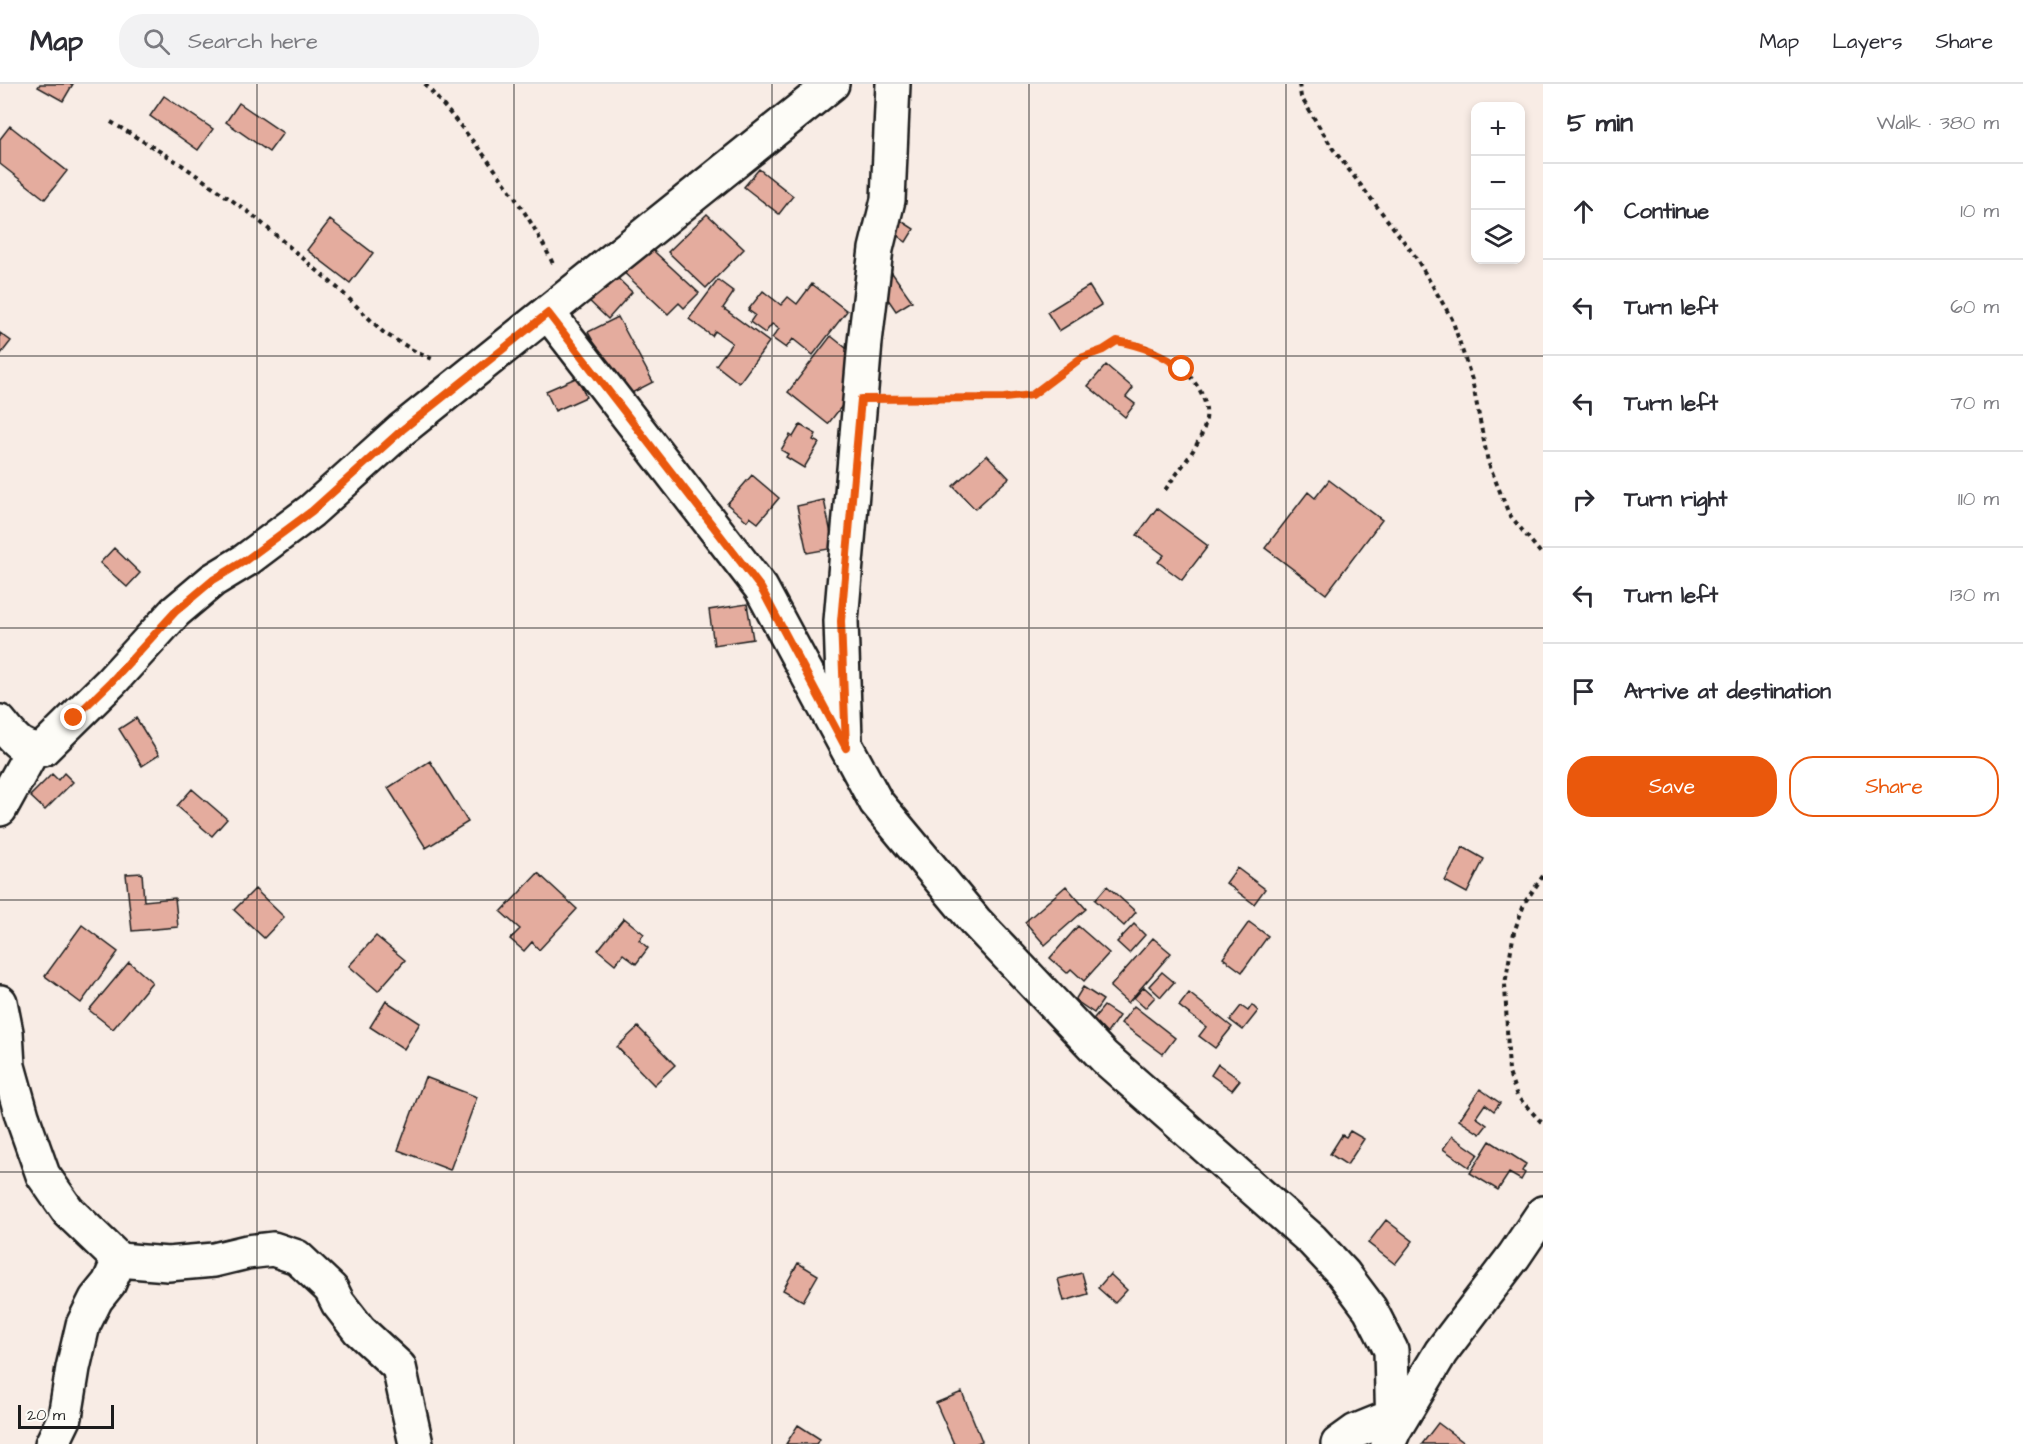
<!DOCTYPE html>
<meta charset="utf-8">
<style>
:root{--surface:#fff;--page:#f2f2f3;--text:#2b2b33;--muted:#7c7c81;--line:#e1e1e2;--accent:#ea580c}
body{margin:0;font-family:"Architects Daughter",sans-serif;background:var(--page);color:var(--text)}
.controls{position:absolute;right:18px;top:18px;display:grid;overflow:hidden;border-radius:12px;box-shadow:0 3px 9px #0003}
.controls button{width:54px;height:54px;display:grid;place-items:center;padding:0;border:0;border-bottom:2px solid var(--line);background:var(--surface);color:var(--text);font:30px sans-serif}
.scale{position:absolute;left:18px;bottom:15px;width:96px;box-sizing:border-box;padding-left:6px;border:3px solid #1c1c1c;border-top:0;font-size:16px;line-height:21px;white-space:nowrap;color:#1c1c1c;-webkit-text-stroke:4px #fdfcf7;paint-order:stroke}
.stop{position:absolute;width:18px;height:18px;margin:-14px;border:4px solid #ea580c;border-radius:50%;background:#fff}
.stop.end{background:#ea580c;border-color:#fff;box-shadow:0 2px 6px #0008}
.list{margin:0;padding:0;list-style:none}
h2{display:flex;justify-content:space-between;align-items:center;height:78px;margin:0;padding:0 24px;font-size:26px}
h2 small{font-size:20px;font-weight:400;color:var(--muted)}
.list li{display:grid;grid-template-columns:39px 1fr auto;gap:18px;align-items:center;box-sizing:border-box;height:96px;padding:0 24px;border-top:2px solid var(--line)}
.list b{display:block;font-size:22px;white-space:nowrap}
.list em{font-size:20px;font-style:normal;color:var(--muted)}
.actions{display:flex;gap:12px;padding:18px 24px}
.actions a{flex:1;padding:14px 0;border:2px solid var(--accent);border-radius:24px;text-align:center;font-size:21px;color:var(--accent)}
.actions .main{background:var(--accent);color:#fff}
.icon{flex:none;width:33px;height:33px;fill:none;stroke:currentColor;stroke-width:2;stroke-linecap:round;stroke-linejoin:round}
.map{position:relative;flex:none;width:1543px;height:1360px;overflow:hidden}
header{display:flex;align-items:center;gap:36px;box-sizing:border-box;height:84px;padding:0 30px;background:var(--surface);border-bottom:2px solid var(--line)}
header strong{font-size:28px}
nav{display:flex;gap:33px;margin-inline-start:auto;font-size:21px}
.search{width:420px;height:54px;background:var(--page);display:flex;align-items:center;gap:15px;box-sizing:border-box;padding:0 21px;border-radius:24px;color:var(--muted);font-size:22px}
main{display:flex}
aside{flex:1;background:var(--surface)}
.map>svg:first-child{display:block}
.building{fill:#e4ac9e;stroke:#1c1c1c;stroke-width:1.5}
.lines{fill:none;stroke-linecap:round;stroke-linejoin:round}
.minor-casing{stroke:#1c1c1c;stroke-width:38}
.path{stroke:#1c1c1c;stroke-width:4;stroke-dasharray:4.5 4.5;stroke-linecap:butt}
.minor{stroke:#fdfcf7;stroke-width:33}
.route{stroke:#ea580c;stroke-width:8}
.grid{fill:none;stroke:#1c1c1c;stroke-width:1.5;stroke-opacity:0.55}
</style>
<header>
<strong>Map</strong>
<div class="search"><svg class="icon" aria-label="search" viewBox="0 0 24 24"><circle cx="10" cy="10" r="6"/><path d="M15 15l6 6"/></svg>Search here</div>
<nav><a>Map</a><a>Layers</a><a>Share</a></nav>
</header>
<main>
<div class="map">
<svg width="1543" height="1360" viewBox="0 0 1543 1360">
<rect width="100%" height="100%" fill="#f8ece5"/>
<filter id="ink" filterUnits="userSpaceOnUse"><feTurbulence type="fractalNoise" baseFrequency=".0167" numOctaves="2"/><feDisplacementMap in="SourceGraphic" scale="12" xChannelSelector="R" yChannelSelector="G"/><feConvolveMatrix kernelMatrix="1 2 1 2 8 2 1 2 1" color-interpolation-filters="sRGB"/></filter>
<g filter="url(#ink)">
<path class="building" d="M40,0H73L63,17L38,3Z
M164,12L213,45L198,66L150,32Z
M239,19L283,49L269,68L226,38Z
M10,42L67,87L45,115L0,80V55Z
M759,85L793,112L779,130L744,103Z
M707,130L744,165L706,204L668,168Z
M892,131L914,145L906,158L884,142Z
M330,136L373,169L350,199L307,166Z
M644,158L699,209L684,224L679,219L668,230L619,184Z
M608,185L632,208L608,235L584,212Z
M890,186L912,217L896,227L875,196Z
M718,196L734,208L723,224L769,258L739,299L716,281L732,259L715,247L712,252L689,235Z
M812,200L847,227L813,271L793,255L786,264L772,254L779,245L772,240L765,249L750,238L755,231L748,226L763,207L781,221L788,213L797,220Z
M1089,202L1101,221L1059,247L1047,228Z
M618,233L653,298L624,313L588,248Z
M0,249L11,257L0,271Z
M831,252L857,273L862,296L828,340L788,308Z
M1106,281L1133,304L1126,313L1135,320L1125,333L1088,302Z
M578,293L586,313L555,327L546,307Z
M800,341L816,350L813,356L819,359L804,384L786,373L788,370L781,366L790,351L793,353Z
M987,371L1009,394L975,425L953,402Z
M752,391L779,414L758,439L750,433L747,437L727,420Z
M1329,396L1382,436L1326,510L1265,464L1308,408L1315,414Z
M824,416L834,464L807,469L797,422Z
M1157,424L1208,462L1182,496L1158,478L1164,471L1137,451Z
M114,464L140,489L127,503L100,479Z
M747,520L753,555L714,561L709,526Z
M136,634L159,671L142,682L119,645Z
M430,677L468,738L426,764L388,704Z
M64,689L73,698L45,726L30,712L52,690L58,696Z
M192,705L227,735L212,752L177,722Z
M1463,763L1484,775L1467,809L1445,797Z
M1237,784L1265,805L1254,820L1226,799Z
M142,789L144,817L175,814L178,843L132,847L126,790Z
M538,789L577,825L539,866L532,858L524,867L510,855L520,845L501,828Z
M1066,802L1086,825L1045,861L1025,838Z
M1107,802L1136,828L1124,842L1095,816Z
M255,805L284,833L264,854L234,826Z
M624,834L644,850L639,856L648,864L636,880L623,870L615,880L598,866Z
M1249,838L1268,852L1242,888L1223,874Z
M1134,840L1145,851L1129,869L1117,858Z
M82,841L118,868L81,919L45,892Z
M1078,842L1109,869L1084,897L1071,885L1067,889L1050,874Z
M376,852L405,876L378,907L349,882Z
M1153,854L1171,869L1128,919L1110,903Z
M129,878L152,898L113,945L89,926Z
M1162,888L1174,898L1161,913L1149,902Z
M1083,903L1103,916L1094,929L1075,916Z
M1144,903L1155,913L1145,924L1134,914Z
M1189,909L1232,943L1215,964L1199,952L1206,943L1179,922Z
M386,917L420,939L404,965L370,943Z
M1252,921L1258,927L1243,946L1230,936L1241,922L1248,927Z
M1104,922L1119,932L1101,958L1085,945Z
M1134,922L1175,954L1163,970L1121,939Z
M638,943L675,981L654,1001L617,963Z
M1218,980L1240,996L1232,1006L1211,991Z
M425,993L477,1013L450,1086L398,1066Z
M1480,1005L1500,1019L1494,1027L1485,1020L1476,1033L1487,1041L1480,1050L1459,1036Z
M1350,1047L1364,1055L1347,1081L1330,1070L1342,1051L1346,1053Z
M1452,1052L1478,1070L1469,1083L1443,1065Z
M1490,1057L1526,1080L1522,1087L1525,1089L1521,1096L1509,1089L1498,1106L1470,1089Z
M1386,1136L1413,1157L1395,1180L1368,1159Z
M798,1179L818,1191L803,1217L783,1206Z
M1082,1189L1088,1210L1064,1217L1058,1195Z
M1110,1190L1127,1206L1115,1219L1098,1204Z
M962,1308L982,1357L975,1360H954L936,1319Z
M1438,1339L1466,1360H1422Z
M798,1341L820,1355L817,1360H786Z"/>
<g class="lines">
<g class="minor-casing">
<path id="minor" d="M548,229L761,504L876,718L975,837L1104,973L1312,1156L1343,1189L1370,1225L1391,1266L1393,1349L1388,1360
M0,638C12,653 22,668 43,665L111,598L175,528L213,496L246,476L311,427L401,346L832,0
M845,656L841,537L865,258L876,165L888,116L893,0
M0,725L32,667
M0,918L6,948L8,982L22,1032L43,1091L68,1127L119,1176L168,1180L214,1176L247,1168L273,1165L297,1173L331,1205L338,1219L359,1246L399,1283L416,1360
M1393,1348L1441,1268L1514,1172L1543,1129
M52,1360L65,1333L73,1284L83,1241L96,1215L109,1199L119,1176
M1338,1360L1356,1347L1393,1332"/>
</g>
<path class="path" d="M425,0C473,56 523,115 554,182
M1299,0L1301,13L1333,65L1415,172L1452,235L1472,296L1488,378L1509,430L1543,472
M111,38L179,79L250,129L341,207L384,249L418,269L435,276
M891,315L1003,314L1032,311L1081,275L1103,266L1117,257C1126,259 1136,260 1145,263C1176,274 1214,305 1205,341C1198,365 1177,388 1163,409
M1543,792L1525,818L1514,848L1505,900L1509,989L1517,1012L1543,1040"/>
<use href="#minor" class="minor"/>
</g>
</g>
<g class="lines" filter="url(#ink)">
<path class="route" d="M74,634L111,598L175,528L213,496L246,476L312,427L402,346L548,229L761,504L846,664L841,537L861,315L1004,314L1032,311L1081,274L1103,266L1117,257C1143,262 1161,269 1182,285"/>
</g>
<path class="grid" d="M257,0V1360M514,0V1360M772,0V1360M1029,0V1360M1286,0V1360M0,272H1543M0,544H1543M0,816H1543M0,1088H1543"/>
</svg>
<div class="controls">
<button>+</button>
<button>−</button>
<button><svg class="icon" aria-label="layers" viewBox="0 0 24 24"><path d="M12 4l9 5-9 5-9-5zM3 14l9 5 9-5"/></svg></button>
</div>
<div class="scale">20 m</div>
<div class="stop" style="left:1182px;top:285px"></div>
<div class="stop end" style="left:74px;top:634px"></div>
</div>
<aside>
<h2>5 min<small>Walk · 380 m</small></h2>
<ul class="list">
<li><svg class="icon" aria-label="ahead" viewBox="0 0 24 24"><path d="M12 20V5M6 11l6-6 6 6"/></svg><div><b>Continue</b></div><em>10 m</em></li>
<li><svg class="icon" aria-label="left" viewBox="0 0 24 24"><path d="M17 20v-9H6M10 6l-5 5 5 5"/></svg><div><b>Turn left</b></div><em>60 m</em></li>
<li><svg class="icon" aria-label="left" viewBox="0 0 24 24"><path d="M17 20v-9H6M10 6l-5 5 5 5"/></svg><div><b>Turn left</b></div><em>70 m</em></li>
<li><svg class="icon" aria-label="right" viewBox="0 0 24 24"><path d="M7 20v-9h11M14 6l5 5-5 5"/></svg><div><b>Turn right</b></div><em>110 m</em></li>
<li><svg class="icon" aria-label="left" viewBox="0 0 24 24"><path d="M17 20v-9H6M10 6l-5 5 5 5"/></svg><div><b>Turn left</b></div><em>130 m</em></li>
<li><svg class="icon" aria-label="arrive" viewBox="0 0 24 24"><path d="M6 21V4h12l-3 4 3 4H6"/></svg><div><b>Arrive at destination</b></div></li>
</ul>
<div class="actions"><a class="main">Save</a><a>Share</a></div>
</aside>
</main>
